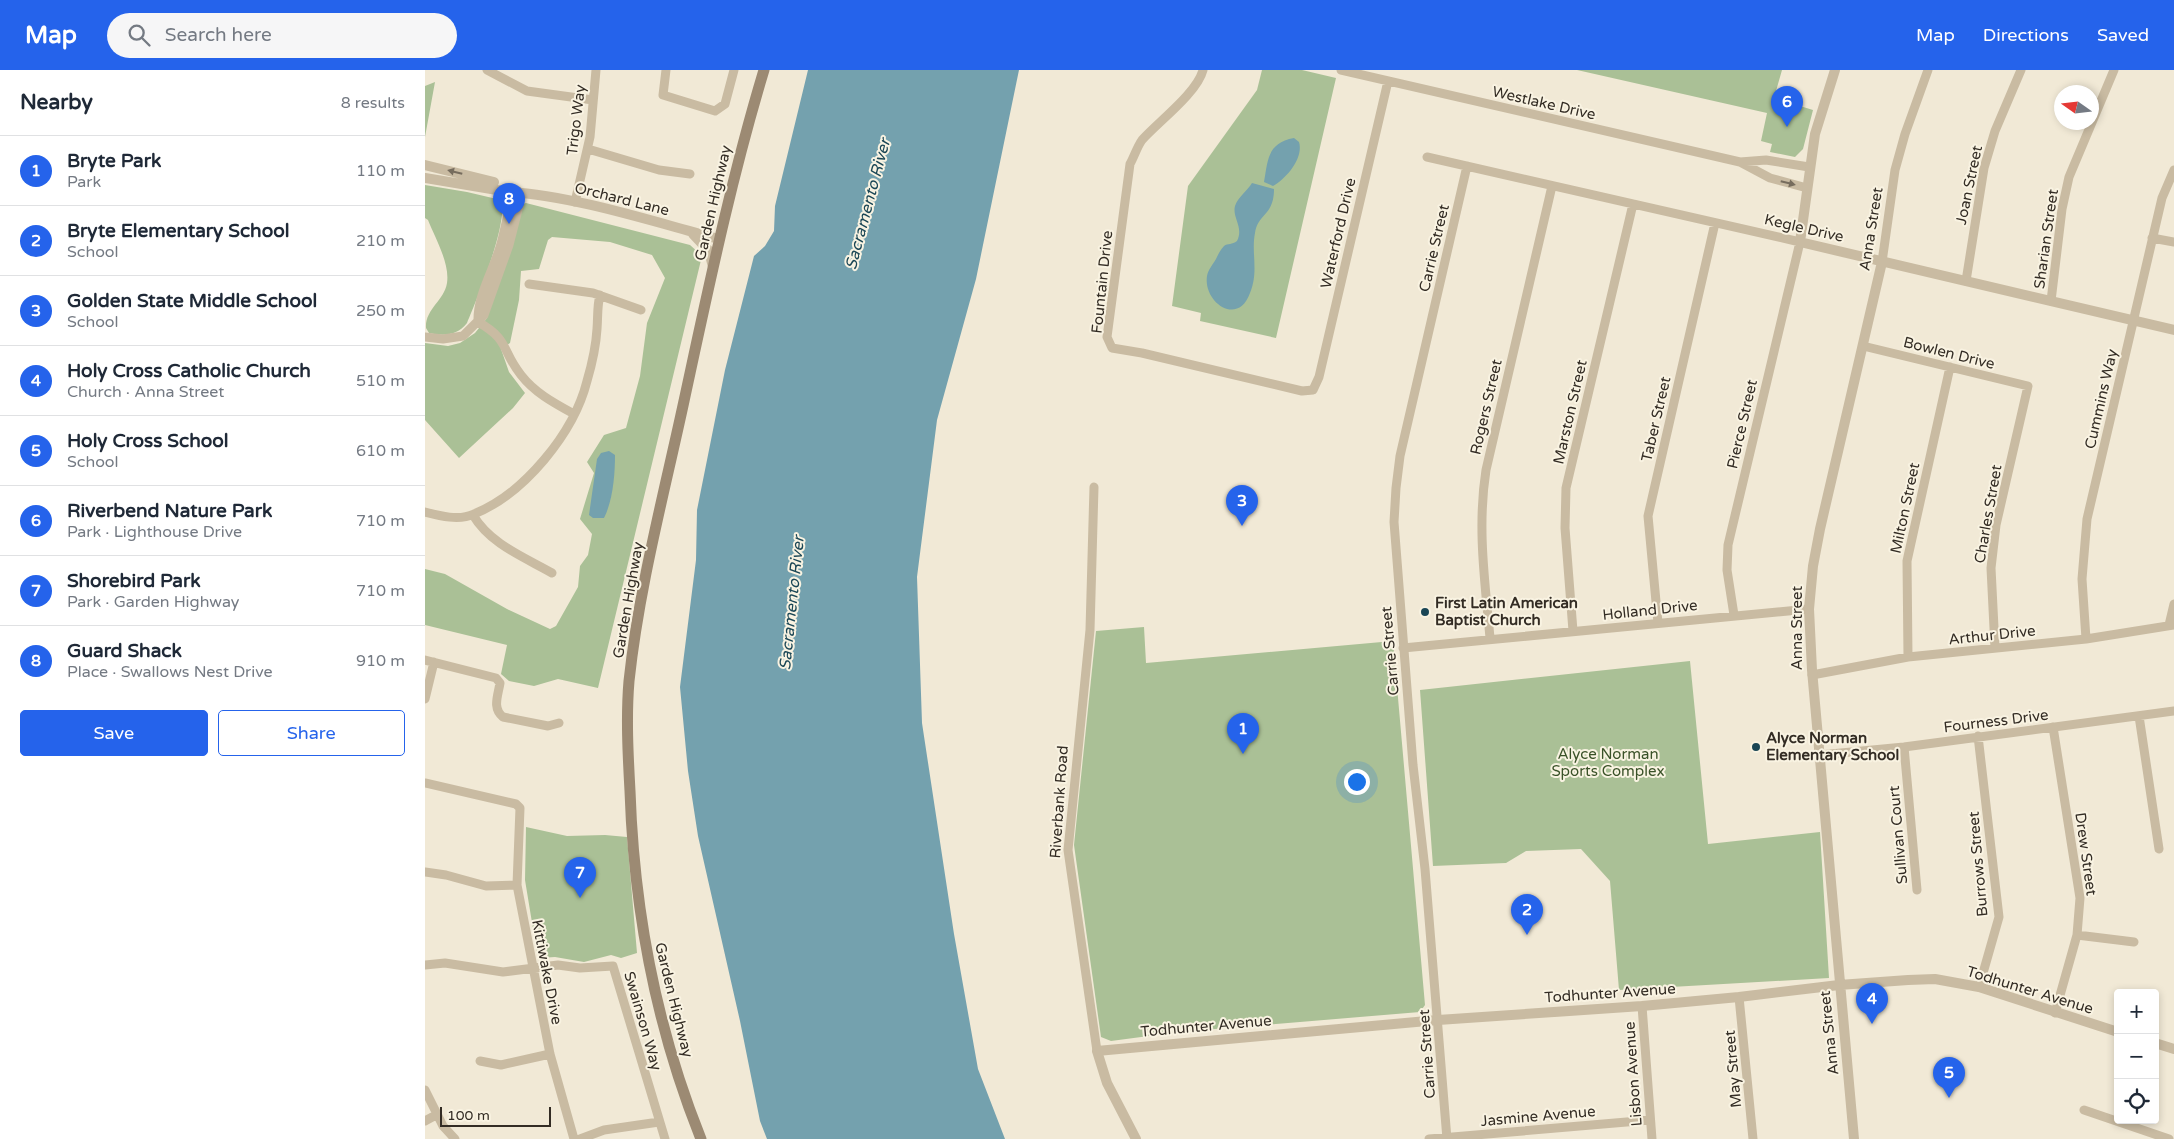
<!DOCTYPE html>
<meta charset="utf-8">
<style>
:root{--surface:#fff;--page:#f6f6f7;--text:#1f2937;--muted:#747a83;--line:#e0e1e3;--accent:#2563eb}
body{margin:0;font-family:"Varela Round",sans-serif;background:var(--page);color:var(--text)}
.controls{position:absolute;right:15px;bottom:15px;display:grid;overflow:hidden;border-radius:5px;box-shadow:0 2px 8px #0003}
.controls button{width:45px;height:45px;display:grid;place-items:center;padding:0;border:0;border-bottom:1px solid var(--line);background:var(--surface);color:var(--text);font:25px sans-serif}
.compass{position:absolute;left:1629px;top:15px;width:45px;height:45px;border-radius:50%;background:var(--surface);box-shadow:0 2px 8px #0003;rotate:284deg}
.scale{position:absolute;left:15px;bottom:12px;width:111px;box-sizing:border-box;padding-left:5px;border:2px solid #332c24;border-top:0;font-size:14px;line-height:18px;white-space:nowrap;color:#332c24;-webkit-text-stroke:4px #f9f3e2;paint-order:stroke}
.you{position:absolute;left:931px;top:711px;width:18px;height:18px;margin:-12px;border:4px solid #fff;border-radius:50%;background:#1a73e8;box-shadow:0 0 0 8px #1a73e833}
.badge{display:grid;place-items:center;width:32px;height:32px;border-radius:50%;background:var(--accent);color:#fff;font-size:16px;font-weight:700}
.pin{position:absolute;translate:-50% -41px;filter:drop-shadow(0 1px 2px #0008)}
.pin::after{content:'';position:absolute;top:26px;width:18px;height:15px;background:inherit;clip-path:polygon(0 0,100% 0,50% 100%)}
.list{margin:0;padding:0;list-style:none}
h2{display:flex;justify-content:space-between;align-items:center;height:65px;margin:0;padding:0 20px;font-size:21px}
h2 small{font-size:16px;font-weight:400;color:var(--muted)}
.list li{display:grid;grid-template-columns:32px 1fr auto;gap:15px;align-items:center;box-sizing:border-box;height:70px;padding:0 20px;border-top:1px solid var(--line)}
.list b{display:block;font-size:19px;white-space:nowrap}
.list p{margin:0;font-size:16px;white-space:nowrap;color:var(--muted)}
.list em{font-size:16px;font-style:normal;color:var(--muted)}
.actions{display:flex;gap:10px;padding:15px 20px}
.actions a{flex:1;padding:11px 0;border:1px solid var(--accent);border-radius:5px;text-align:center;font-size:18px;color:var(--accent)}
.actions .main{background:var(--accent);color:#fff}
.icon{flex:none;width:28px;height:28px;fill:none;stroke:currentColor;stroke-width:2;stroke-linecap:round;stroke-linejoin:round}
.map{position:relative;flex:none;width:1749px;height:1069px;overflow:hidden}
header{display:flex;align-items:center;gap:30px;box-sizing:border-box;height:70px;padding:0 25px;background:var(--accent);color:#fff}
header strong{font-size:24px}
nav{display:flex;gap:28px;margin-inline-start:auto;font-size:18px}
.search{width:350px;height:45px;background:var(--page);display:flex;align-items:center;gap:12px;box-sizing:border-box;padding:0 18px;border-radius:28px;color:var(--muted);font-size:19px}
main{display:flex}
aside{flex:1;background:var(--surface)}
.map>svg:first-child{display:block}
.green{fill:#aac096}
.water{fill:#74a1ae}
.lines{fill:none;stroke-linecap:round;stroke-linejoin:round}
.minor{stroke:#c9bba2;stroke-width:9}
.tertiary{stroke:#c9bba2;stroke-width:10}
.secondary{stroke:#9c8a73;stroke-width:11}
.oneway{fill:#766c5d}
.poi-dot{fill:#1a4655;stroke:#f9f3e2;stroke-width:2}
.labels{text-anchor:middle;stroke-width:4;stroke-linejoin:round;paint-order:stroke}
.street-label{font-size:15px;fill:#332c24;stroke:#f9f3e2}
.poi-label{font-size:15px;font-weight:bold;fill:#332c24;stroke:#f9f3e2;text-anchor:start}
.park-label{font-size:15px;fill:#3a5228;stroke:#f9f3e2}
.water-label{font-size:16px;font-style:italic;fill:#1a4655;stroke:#f9f3e2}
</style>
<header>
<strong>Map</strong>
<div class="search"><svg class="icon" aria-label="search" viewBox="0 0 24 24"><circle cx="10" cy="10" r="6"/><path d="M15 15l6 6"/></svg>Search here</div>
<nav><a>Map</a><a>Directions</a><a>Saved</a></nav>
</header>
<main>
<aside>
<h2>Nearby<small>8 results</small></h2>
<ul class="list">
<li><span class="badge">1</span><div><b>Bryte Park</b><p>Park</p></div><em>110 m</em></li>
<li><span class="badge">2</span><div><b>Bryte Elementary School</b><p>School</p></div><em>210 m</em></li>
<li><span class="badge">3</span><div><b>Golden State Middle School</b><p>School</p></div><em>250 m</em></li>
<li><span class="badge">4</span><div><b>Holy Cross Catholic Church</b><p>Church · Anna Street</p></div><em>510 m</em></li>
<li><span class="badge">5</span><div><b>Holy Cross School</b><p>School</p></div><em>610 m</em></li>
<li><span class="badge">6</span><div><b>Riverbend Nature Park</b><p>Park · Lighthouse Drive</p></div><em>710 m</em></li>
<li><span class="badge">7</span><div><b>Shorebird Park</b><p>Park · Garden Highway</p></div><em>710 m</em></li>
<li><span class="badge">8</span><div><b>Guard Shack</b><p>Place · Swallows Nest Drive</p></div><em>910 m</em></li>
</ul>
<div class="actions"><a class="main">Save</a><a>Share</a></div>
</aside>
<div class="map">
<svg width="1749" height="1069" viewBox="0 0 1749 1069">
<rect width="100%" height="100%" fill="#f1e9d6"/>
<path class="green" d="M837,0H877L911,8L851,268L775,251L776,243L747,236L763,116L832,20Z
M1152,0H1357L1349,28L1388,40L1378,79L1370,87L1345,82L1347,74L1336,71L1342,43Z
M10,12L0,67V16Z
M0,115L42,122L76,130C84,152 52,229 42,253C32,266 19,266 4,263L1,258C0,239 19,231 22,213C25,193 10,168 3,150L0,148Z
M101,133L265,175L274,183L276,190L173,618L133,609L109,616L84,611L76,604L82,575L0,555V499L20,504L82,539L125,559L131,556L153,517L155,496L163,485L167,464L155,449L169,403L162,392L179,365L201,358L215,306L222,253L240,208L227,185L185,172L127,167L123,170L114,199L96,201L94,230L85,273L76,279L84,302L100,323L88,338L34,388L0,350V273L23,276L35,273L50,263L62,248L98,134Z
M719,557L721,593L968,571L1000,935L995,942L754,962L686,971L676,967L649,775L671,561Z
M1265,591L1283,774L1395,762L1404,908L1194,920L1185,811L1156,779L1101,781L1081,793L1008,796L995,620Z
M101,757L142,766L180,765L202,767L212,883L196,888L186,885L159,892L130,887L115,888L112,883L100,810Z"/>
<path class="water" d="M383,0H594L551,209L512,350L492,507L497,653L529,864L553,999L580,1069H342L335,1051L315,951L273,766L263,701L255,617L271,490L272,440L300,300L329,186L340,176L349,161L350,136Z
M869,68L874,72C879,88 861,109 848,116L839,112C843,90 842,73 869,68Z
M827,113L849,119C849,146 833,143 830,163C826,183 834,201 825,223C813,257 778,232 782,206C783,200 788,194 791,189C793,185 795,180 799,176C803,173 807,175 812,171C819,157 807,148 810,136C813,127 822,121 827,113Z
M184,381L190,385C190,405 188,430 179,448H168L164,445L172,389L176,383Z"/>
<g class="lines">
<path class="minor" d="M62,0L102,21L168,30
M241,0L238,25L290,41L300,34L309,0
M778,0C772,23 733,52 717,70C712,77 709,87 705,94L682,267L687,278L717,283L877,321L888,320L894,307L963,11
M916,0L1315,92L1341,90L1384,97
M163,79L234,100L265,104
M1002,87L1375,172L1303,475L1302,500L1309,545
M1315,92L1345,108L1382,118
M150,132L165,67L171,0
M1727,168L1749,172
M1457,192L1470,100L1480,64L1503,0
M1541,211L1559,98L1570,61L1596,0
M104,214L168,223L216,240
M1626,231L1637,139L1644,107L1689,0
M53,252C52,226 68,201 75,177C81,158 82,137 93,121
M53,252C85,270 76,280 96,305C110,323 129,333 149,344
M0,267L18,269L38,266L59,245L84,175L94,136L93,121
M1438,276L1603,316L1571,455L1566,498L1570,578
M669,417L665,560L643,780L672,981
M0,442C15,446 34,451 49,444C99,424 149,363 162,311C167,294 171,276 172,259C173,247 172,236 175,225
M48,445C65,474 99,487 127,503
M1233,553L1223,446L1290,153
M1744,555L1749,534
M1148,561L1140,458L1141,418L1208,134
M1065,568C1060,512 1052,457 1061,400L1127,116
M1661,569L1657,509L1662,449L1737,128L1749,100
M978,578L1384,539
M1483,587L1482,491L1525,297
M0,590L71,608L75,613C73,626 67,638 78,647L123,656L134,653
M1387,605L1483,587L1661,569L1749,555
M0,629L9,592
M1714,646L1734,779
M1628,657L1655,828L1652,865L1630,943
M1553,666L1574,847L1554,917
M1479,677L1492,820
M1395,685L1479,677L1749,641
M0,713L91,734L95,738L92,815L125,984L149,1069
M0,802L21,805L61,816L92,815
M1652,865L1709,872
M0,895L20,893L78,902L133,895L155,898L188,896L240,1069
M1314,927L1328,1069
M1217,936L1227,1069
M55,991L76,995L125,984
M0,1020L18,1056L30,1069
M1659,1040L1744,1069
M0,1051L11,1045
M155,1069L179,1060L234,1052
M1004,1069L1225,1050
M1022,1069L1000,799L988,695L969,452L971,418L975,386L1042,96"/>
<path class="tertiary" d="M1410,0L1390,64L1375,172L1749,260
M0,95L69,112
M0,108L84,122C150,126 229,152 294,169
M268,164L284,181L288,197
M1730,973L1749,979
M711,1069L682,1013L672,981L1013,950L1217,936L1314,927L1414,915L1483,910L1510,909L1554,917L1693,962
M1429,1069L1387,600L1384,539L1388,496L1395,459L1457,192"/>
<path class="secondary" d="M276,1069C231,957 209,842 205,721C203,685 201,647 204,611C214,517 239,424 259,331C283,220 306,109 339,0"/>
</g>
<defs><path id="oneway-solid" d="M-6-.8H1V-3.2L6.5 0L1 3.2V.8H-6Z" transform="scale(1.25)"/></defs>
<g class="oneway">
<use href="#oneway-solid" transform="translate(30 102) rotate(-166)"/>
<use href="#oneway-solid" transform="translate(1363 113) rotate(14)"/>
</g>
<g class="poi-dot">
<circle cx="1000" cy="542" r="5"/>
<circle cx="1331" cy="677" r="5"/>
</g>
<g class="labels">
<g class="street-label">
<text transform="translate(1119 33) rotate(13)" y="5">Westlake Drive</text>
<text transform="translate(151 50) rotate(-83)" y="5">Trigo Way</text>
<text transform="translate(1544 115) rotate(-78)" y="5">Joan Street</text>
<text transform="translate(197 129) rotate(14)" y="5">Orchard Lane</text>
<text transform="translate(288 133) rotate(-77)" y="5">Garden Highway</text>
<text transform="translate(1379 158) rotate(13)" y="5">Kegle Drive</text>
<text transform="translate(1446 159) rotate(-81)" y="5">Anna Street</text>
<text transform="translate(913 163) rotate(-77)" y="5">Waterford Drive</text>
<text transform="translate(1621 169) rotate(-82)" y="5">Sharian Street</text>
<text transform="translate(1009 178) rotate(-77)" y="5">Carrie Street</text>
<text transform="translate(677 212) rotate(-84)" y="5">Fountain Drive</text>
<text transform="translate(1524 283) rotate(14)" y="5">Bowlen Drive</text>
<text transform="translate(1676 329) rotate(-77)" y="5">Cummins Way</text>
<text transform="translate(1061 337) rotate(-77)" y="5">Rogers Street</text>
<text transform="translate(1145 342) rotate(-77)" y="5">Marston Street</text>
<text transform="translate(1231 349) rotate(-77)" y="5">Taber Street</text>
<text transform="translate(1317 354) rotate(-77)" y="5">Pierce Street</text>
<text transform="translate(1480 438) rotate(-78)" y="5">Milton Street</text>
<text transform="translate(1563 444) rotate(-80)" y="5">Charles Street</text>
<text transform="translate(203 530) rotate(-80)" y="5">Garden Highway</text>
<text transform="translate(1225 540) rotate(-6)" y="5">Holland Drive</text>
<text transform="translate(1372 558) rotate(-90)" y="5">Anna Street</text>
<text transform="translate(1567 565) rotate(-6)" y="5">Arthur Drive</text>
<text transform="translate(965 581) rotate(-95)" y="5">Carrie Street</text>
<text transform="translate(1571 651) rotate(-7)" y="5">Fourness Drive</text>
<text transform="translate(634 732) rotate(-86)" y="5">Riverbank Road</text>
<text transform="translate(1473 765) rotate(-95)" y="5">Sullivan Court</text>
<text transform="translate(1661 784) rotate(82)" y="5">Drew Street</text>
<text transform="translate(1553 794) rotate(-95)" y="5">Burrows Street</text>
<text transform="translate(122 902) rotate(79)" y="5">Kittiwake Drive</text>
<text transform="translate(1605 920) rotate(17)" y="5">Todhunter Avenue</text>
<text transform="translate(1185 923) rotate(-4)" y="5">Todhunter Avenue</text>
<text transform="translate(249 930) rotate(76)" y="5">Garden Highway</text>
<text transform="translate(218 951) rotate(74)" y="5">Swainson Way</text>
<text transform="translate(781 956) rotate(-5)" y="5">Todhunter Avenue</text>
<text transform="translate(1404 963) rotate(-96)" y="5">Anna Street</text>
<text transform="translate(1002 984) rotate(-94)" y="5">Carrie Street</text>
<text transform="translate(1308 999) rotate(-95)" y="5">May Street</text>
<text transform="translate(1208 1004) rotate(-94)" y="5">Lisbon Avenue</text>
<text transform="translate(1113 1046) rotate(-5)" y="5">Jasmine Avenue</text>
</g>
<g class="poi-label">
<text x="1010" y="538">First Latin American<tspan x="1010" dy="17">Baptist Church</tspan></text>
<text x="1341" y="673">Alyce Norman<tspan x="1341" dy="17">Elementary School</tspan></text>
</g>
<g class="park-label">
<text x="1183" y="689">Alyce Norman<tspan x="1183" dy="17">Sports Complex</tspan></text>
</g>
<g class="water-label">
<text transform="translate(442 134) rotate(-75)" y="6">Sacramento River</text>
<text transform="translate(366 533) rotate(-84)" y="6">Sacramento River</text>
</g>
</g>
</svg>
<div class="controls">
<button>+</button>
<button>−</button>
<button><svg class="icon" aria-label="locate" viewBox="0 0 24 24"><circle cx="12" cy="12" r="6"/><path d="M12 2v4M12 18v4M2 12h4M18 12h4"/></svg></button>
</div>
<svg class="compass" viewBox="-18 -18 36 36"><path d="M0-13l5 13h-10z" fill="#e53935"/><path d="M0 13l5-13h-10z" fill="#747a83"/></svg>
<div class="scale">100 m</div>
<div class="you"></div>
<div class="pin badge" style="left:818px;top:684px">1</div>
<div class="pin badge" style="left:1102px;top:865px">2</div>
<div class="pin badge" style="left:817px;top:456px">3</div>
<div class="pin badge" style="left:1447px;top:954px">4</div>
<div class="pin badge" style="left:1524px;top:1028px">5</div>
<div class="pin badge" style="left:1362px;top:57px">6</div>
<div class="pin badge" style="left:155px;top:828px">7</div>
<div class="pin badge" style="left:84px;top:154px">8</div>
</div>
</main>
